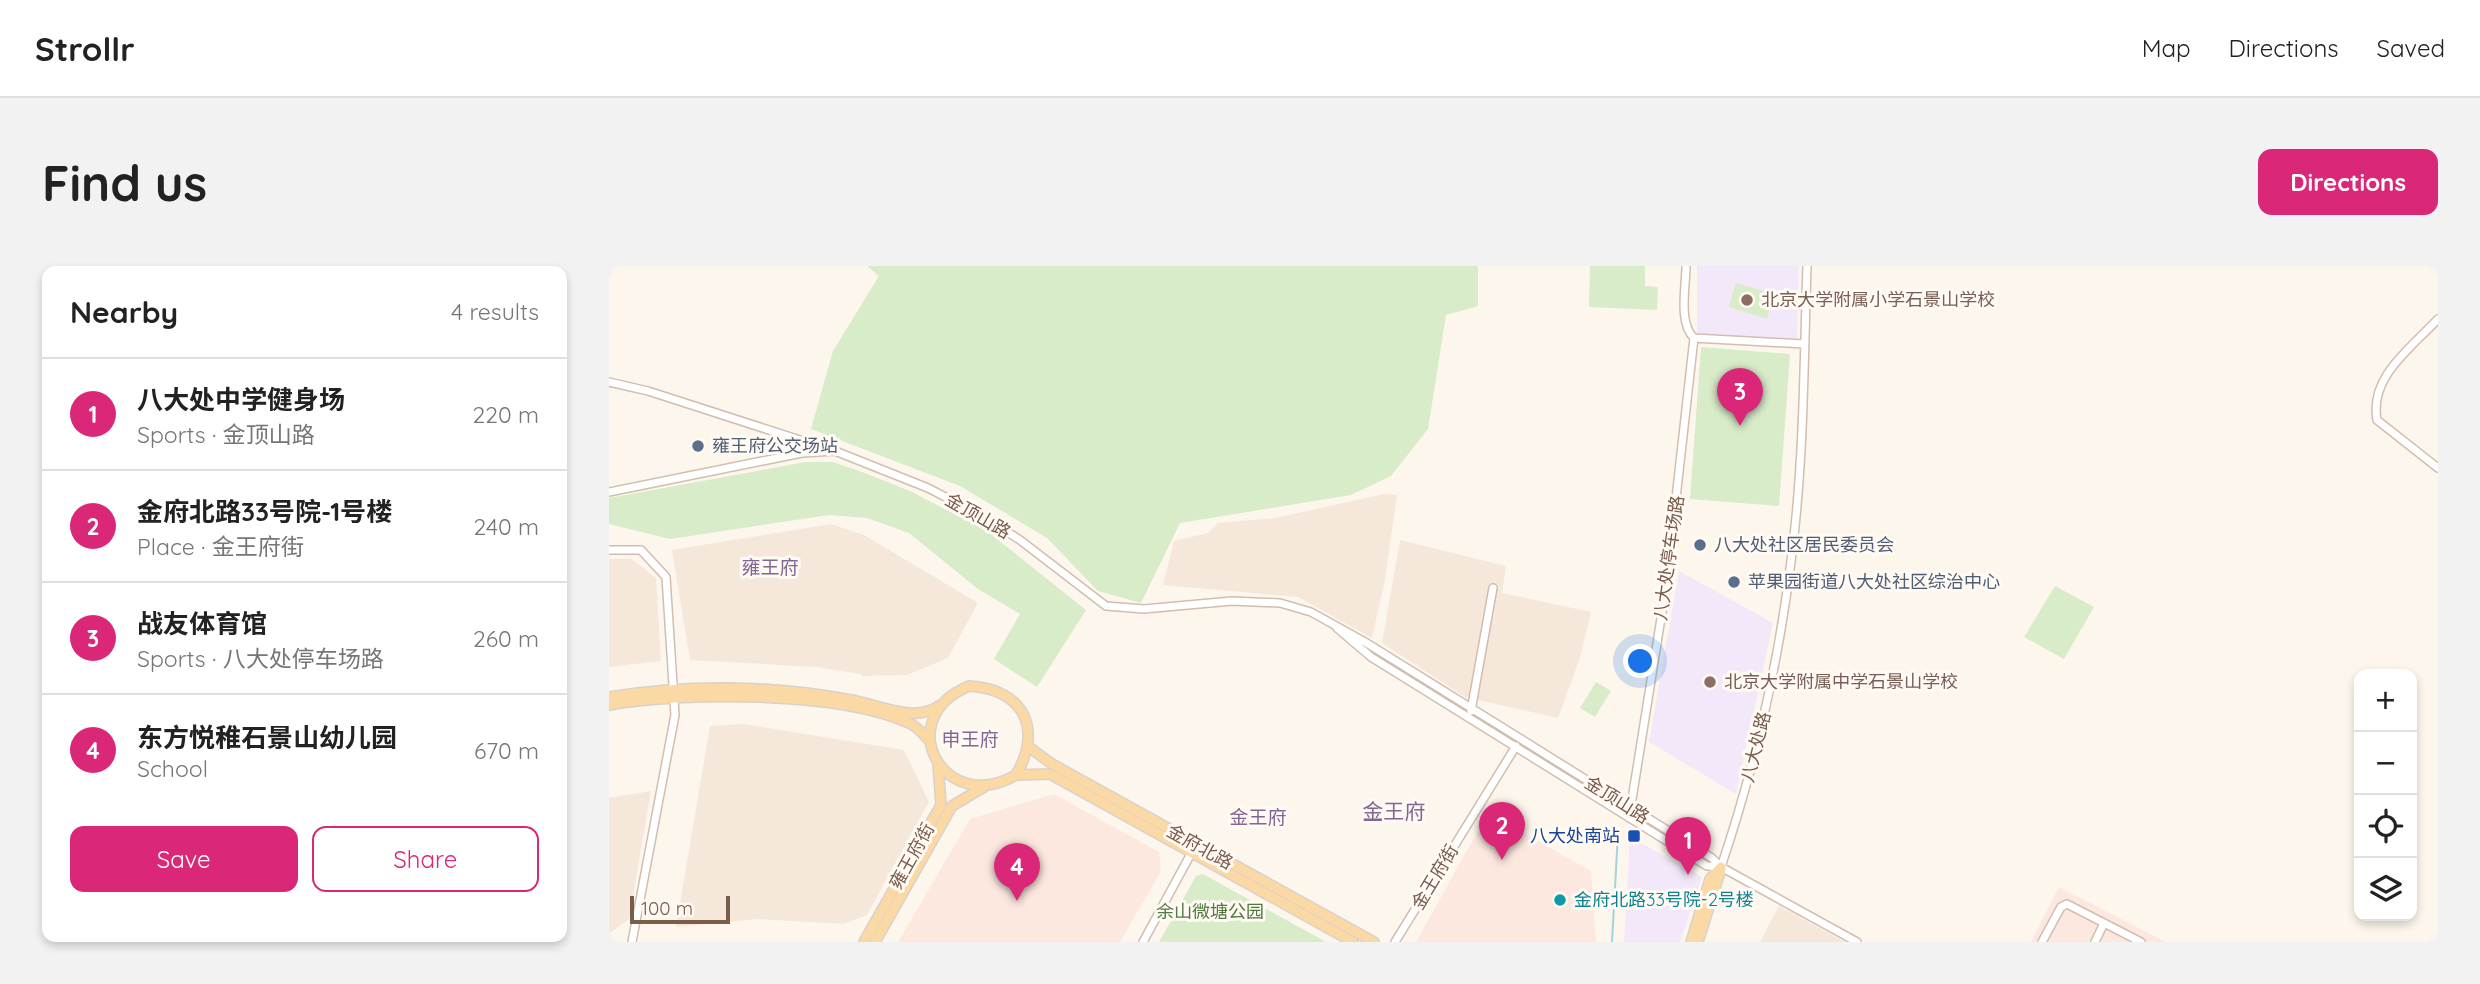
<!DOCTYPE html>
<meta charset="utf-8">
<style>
:root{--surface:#fff;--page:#f2f2f2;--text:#222;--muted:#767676;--line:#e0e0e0;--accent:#db2777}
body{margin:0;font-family:Quicksand,"Noto Sans SC",sans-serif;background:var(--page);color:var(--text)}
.controls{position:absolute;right:21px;bottom:21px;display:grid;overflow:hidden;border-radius:14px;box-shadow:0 4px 10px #0003}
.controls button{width:63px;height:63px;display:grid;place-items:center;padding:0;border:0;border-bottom:2px solid var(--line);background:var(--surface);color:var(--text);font:35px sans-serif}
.scale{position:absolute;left:21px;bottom:18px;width:100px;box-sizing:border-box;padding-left:7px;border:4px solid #7a5c4d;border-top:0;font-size:19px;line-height:24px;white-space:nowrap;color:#7a5c4d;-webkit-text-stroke:5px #fffaf3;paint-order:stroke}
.you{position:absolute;left:1032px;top:396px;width:24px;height:24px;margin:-18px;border:5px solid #fff;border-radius:50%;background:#1a73e8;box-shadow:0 0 0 10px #1a73e833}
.badge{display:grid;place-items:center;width:46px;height:46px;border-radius:50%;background:var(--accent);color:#fff;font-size:23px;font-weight:700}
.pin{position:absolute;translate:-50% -58px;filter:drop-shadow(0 2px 4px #0008)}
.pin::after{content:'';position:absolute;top:37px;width:24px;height:21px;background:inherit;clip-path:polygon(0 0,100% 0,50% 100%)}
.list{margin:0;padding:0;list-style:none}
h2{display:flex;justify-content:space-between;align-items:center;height:91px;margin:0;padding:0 28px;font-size:30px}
h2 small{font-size:23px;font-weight:400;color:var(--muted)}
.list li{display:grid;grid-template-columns:46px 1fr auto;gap:21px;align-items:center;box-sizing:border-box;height:112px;padding:0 28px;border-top:2px solid var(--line)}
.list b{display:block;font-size:26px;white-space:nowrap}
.list p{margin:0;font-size:23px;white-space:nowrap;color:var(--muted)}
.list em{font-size:23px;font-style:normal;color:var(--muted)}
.actions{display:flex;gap:14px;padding:21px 28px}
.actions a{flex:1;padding:16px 0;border:2px solid var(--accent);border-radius:14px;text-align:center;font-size:24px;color:var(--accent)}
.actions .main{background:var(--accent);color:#fff}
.icon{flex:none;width:38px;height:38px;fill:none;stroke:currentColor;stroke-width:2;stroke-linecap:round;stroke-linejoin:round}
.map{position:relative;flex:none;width:1829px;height:676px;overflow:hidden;border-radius:14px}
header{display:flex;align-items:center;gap:42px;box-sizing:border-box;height:98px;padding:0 35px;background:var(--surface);border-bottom:2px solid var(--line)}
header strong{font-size:33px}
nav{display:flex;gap:38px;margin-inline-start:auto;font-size:24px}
.intro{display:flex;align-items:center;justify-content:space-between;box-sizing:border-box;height:168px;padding:0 42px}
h1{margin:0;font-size:49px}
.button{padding:18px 32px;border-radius:14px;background:var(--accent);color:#fff;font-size:24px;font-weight:700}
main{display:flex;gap:42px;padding:0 42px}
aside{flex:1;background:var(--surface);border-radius:14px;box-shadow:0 4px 10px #0003}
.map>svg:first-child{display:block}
.residential{fill:#f5e8da}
.commercial{fill:#fde8e0}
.education{fill:#f3e8fa}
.green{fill:#d8ecc9}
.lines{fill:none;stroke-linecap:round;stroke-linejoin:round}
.stream{stroke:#a5d3da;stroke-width:2}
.minor-casing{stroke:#d1beb0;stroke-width:10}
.major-casing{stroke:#dad1cd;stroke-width:12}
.minor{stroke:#fff;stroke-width:7}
.major{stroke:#fbd9a5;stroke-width:9}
.education-dot{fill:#8d6e63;stroke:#fffaf3;stroke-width:2.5}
.service-dot{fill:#5c6f8a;stroke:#fffaf3;stroke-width:2.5}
.transit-dot{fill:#1a4fb4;stroke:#fffaf3;stroke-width:2.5}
.culture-dot{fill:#0f9aa8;stroke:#fffaf3;stroke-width:2.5}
.labels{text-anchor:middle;stroke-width:6;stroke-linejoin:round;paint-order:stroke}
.education-label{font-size:18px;fill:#785e54;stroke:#fffaf3;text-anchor:start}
.service-label{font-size:18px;fill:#4e5e75;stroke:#fffaf3;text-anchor:start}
.street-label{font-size:18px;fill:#7a5c4d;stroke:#fffaf3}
.transit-label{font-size:18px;fill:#164399;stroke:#fffaf3;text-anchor:end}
.culture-label{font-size:18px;fill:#0d838f;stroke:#fffaf3;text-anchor:start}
.park-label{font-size:18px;fill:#537a41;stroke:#fffaf3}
.neighbourhood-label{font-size:19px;fill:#846695;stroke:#fffaf3}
.quarter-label{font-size:21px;fill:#846695;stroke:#fffaf3}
</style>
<header>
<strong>Strollr</strong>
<nav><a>Map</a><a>Directions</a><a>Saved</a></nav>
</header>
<div class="intro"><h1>Find us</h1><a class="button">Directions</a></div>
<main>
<aside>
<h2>Nearby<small>4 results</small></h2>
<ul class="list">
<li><span class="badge">1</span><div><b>八大处中学健身场</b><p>Sports · 金顶山路</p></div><em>220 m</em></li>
<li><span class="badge">2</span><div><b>金府北路33号院-1号楼</b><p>Place · 金王府街</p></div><em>240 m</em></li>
<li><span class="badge">3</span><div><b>战友体育馆</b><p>Sports · 八大处停车场路</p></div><em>260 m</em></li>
<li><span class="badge">4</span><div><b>东方悦稚石景山幼儿园</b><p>School</p></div><em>670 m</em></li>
</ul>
<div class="actions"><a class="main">Save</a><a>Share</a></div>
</aside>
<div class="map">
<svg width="1829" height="676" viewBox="0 0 1829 676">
<rect width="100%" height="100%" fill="#fdf6ec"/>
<path class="residential" d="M775,228L788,229L776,313L763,372L689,331L554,319L565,275L599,267L609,257L666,252Z
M222,258L255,269L369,337L339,392L298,409L253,410L252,408L207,401L81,394L63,284Z
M791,274L897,300L893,327L982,346L971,392L949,452L856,431L773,377Z
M0,293H23L47,312L52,395L0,401Z
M135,458L295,484L320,536L258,649L235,658L148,653L67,661L101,460Z
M42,525L20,653L0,668V532Z
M1170,640L1236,676H1151Z"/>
<path class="commercial" d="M445,528L550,586L552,605L511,676H289L361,553Z
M879,547L982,605L987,676H807Z
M1450,621L1557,676H1422Z"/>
<path class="education" d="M1088,0H1190L1188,72L1088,69Z
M1070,305L1164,357L1127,528L1040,476Z
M1021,571L1093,611L1071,676H1015Z"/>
<path class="green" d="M258,0H869V40L837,49L819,163L782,210L742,229L571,257L532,337L489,325L438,272L351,220L202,163L224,85L270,10Z
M981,0H1036V20L1049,21L1048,44L980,41Z
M1127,17L1165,28L1158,53L1120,41Z
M1092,81L1181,88L1170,240L1081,233Z
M197,196H224L253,206L301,225L378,265L477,344L428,421L385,393L411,348L369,323L300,267L258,252L220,249L61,273L0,258V232Z
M1446,320L1485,341L1455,393L1415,371Z
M987,416L1002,425L986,451L971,442Z
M594,608L717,676H550L587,610Z"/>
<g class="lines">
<path class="stream" d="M1003,676L1009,567"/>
<g class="minor-casing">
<path id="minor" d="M1077,0C1077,21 1069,57 1085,72L1195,78
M1829,53C1802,82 1760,111 1768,154L1829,202
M0,116L39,125L219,183
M0,226L193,187L226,185L319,222L375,251L411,274L497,340L535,343L623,335L671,337L702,346L756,376L1103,592L1112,601L1248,676
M0,284H32L57,311L66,449L23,676
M728,362L762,391L1098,600L1112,601
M862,445L884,322
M1020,552L1057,321L1085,72
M1112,601C1148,494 1173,382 1185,270C1195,181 1195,90 1198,0
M534,676L584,584
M786,676L907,480
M1433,676L1452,641L1458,638L1532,676
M1486,676L1495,657"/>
</g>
<g class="major-casing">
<path id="major" d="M360,420C415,423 434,463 407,509C335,551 281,453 360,420Z
M0,431C79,418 164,419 242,434C271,439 305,457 330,440
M0,439C76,426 230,425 300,457C308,460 314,468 320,474
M420,481L443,498L765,676
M407,509L441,508L744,676
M255,676L332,539L329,498
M266,676L343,540L375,521
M1082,676L1101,613L1112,601
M1089,676L1112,603"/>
</g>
<use href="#minor" class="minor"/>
<use href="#major" class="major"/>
</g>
<g class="education-dot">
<circle cx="1138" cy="34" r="7"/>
<circle cx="1101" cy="416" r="7"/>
</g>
<g class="service-dot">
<circle cx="89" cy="180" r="7"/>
<circle cx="1091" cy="279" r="7"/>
<circle cx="1125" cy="316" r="7"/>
</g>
<rect class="transit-dot" x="1018" y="563" width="14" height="14" rx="3.5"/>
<circle class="culture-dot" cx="951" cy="634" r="7"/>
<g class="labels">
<g class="education-label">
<text x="1152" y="40">北京大学附属小学石景山学校</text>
<text x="1115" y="422">北京大学附属中学石景山学校</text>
</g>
<g class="service-label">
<text x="103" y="186">雍王府公交场站</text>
<text x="1105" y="285">八大处社区居民委员会</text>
<text x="1139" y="322">苹果园街道八大处社区综治中心</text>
</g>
<g class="street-label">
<text transform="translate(369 250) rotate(30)" y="6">金顶山路</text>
<text transform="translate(1060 292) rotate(-82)" y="6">八大处停车场路</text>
<text transform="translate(1147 481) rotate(-76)" y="6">八大处路</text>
<text transform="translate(1008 534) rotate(32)" y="6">金顶山路</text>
<text transform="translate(591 581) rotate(29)" y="6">金府北路</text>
<text transform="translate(303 590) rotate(-61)" y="6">雍王府街</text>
<text transform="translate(826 611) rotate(-59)" y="6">金王府街</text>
</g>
<g class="transit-label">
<text x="1011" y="576">八大处南站</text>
</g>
<g class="culture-label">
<text x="965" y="640">金府北路33号院-2号楼</text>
</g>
<g class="park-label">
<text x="601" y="652">余山微塘公园</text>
</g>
<g class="neighbourhood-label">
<text x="161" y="308">雍王府</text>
<text x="361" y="480">申王府</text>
<text x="649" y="558">金王府</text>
</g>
<g class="quarter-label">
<text x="785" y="553">金王府</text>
</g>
</g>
</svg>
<div class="controls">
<button>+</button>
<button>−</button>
<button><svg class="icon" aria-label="locate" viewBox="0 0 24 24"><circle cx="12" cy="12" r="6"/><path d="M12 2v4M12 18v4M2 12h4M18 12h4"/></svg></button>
<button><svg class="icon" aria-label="layers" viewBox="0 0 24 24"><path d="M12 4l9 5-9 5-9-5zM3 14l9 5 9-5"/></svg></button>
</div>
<div class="scale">100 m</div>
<div class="you"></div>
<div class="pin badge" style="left:1079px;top:609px">1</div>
<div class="pin badge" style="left:893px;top:594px">2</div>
<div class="pin badge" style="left:1131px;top:160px">3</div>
<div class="pin badge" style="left:408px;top:635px">4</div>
</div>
</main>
